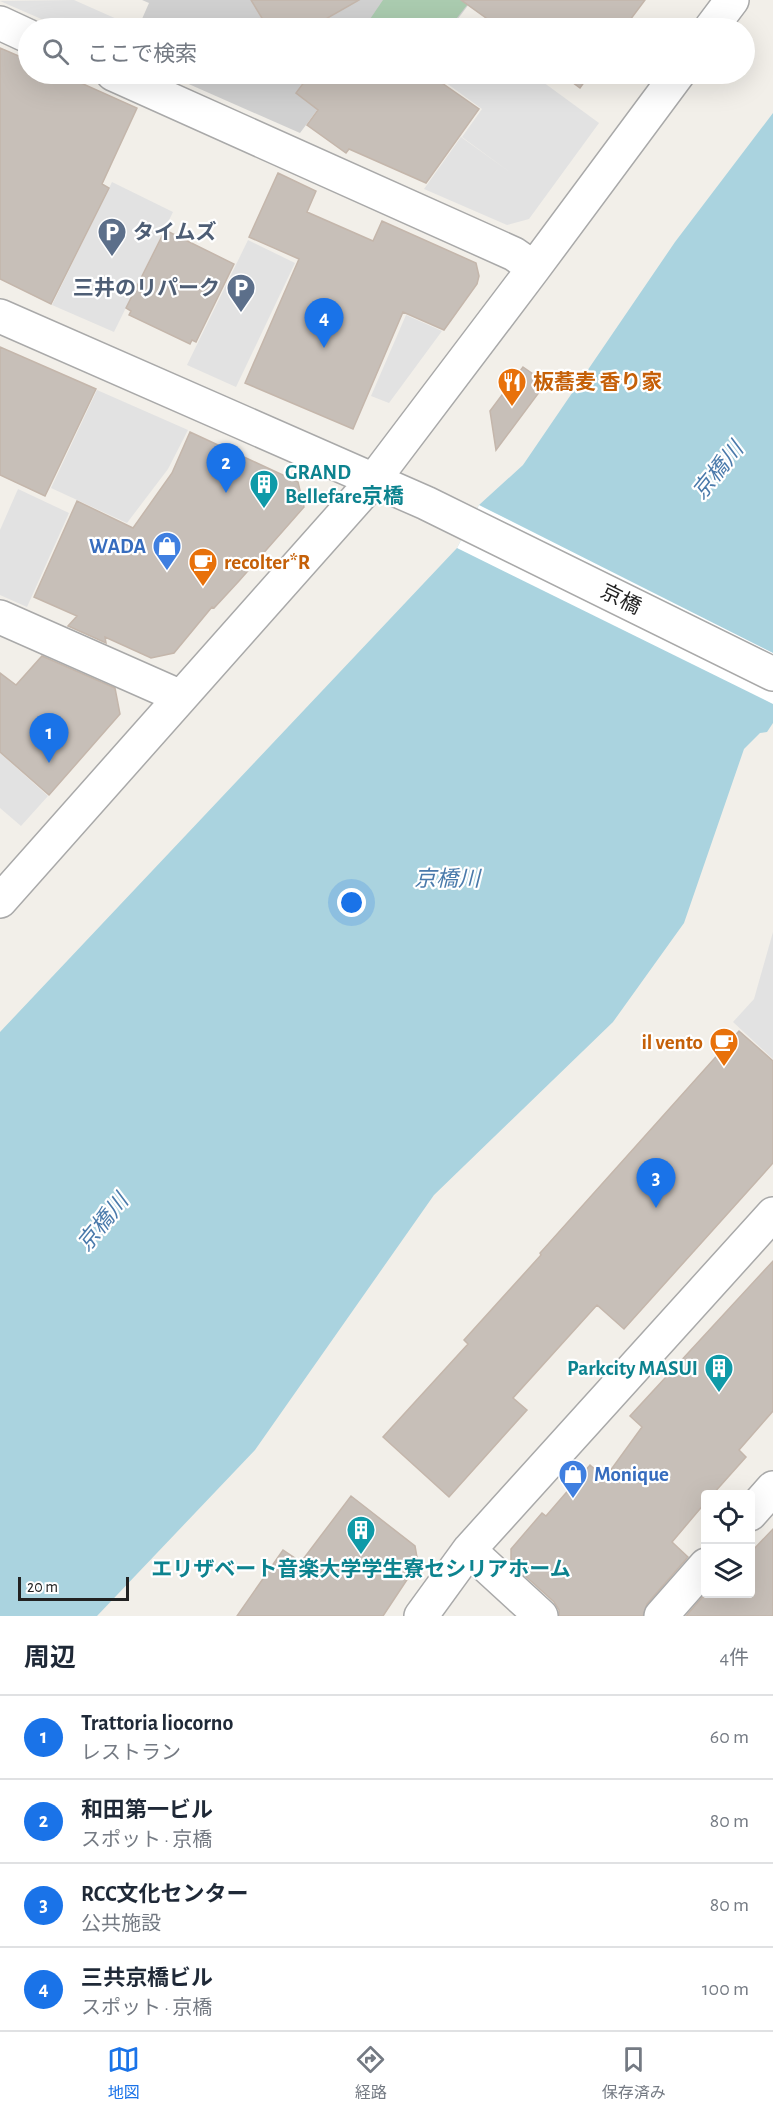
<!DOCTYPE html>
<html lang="ja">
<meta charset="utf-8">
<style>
:root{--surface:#fff;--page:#f6f6f7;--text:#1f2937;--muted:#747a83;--line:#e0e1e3;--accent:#1a73e8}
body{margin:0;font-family:"Alegreya Sans","Noto Sans JP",sans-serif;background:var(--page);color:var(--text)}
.controls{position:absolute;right:18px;bottom:18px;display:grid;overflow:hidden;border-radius:6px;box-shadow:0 6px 24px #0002}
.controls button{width:54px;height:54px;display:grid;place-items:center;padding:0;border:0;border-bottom:2px solid var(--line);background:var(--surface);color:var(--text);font:30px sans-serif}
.scale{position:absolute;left:18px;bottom:15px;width:111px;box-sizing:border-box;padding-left:6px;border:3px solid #222;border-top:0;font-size:16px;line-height:21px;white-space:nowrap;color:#222;-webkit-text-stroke:4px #fff;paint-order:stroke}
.you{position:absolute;left:352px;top:903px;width:21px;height:21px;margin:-15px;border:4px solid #fff;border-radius:50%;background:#1a73e8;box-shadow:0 0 0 9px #1a73e833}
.badge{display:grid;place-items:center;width:39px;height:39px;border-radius:50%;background:var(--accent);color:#fff;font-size:20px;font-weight:700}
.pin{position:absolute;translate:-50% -50px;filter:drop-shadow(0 2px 3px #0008)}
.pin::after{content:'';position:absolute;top:32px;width:21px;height:18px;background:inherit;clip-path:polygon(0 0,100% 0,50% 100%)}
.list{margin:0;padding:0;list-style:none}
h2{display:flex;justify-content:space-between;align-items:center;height:78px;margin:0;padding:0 24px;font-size:26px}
h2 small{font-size:20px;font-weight:400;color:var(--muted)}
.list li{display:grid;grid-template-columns:39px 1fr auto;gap:18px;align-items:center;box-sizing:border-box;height:84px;padding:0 24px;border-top:2px solid var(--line)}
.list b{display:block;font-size:22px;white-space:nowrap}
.list p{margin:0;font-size:20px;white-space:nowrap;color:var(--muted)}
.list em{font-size:20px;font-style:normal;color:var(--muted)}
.icon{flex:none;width:33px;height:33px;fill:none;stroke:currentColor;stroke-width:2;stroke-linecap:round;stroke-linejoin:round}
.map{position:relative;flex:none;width:773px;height:1616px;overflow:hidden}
.search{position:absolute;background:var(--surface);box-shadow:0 6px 24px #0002;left:18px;right:18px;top:18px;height:66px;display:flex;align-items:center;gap:15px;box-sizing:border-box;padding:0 21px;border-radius:33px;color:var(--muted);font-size:22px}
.sheet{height:414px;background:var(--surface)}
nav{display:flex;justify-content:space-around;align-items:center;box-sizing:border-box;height:84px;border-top:2px solid var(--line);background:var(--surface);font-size:16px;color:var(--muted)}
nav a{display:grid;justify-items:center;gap:3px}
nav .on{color:var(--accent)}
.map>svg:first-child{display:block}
.religious{fill:#d0d0d0}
.cemetery{fill:#aacbaf}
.parking{fill:#e2e2e2}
.water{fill:#aad3df}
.pier{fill:#fff}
.building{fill:#c7bfb8;stroke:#c4b6ab;stroke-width:1.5}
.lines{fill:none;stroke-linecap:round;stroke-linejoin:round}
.minor-casing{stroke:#a9a9a9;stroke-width:36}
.minor{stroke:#fff;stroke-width:33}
.labels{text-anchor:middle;stroke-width:4.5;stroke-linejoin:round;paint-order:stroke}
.service-label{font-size:21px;font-weight:bold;fill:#4e5e75;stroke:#fff;text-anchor:start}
.food-label{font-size:21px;font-weight:bold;fill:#c56008;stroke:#fff;text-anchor:start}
.culture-label{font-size:21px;font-weight:bold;fill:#0d838f;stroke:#fff;text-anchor:start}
.shop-label{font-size:21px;font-weight:bold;fill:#366cbe;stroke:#fff;text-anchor:end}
.street-label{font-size:21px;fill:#222;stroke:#fff}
.water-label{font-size:22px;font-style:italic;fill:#4a7aab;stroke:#fff}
</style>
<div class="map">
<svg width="773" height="1616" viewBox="0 0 773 1616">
<rect width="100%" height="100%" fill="#f2efe9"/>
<path class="religious" d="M142,0H472L451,28H138L149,3Z
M166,74H344L300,133Z"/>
<path class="cemetery" d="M383,0H471L449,28H371L366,25Z"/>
<path class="parking" d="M74,0L137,28H62L0,1Z
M434,74H532L599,123L529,219L507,225L424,189L461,137L518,178L462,137L482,109Z
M112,182L173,212L114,332L52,305Z
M248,240L295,263L236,387L187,365Z
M406,315L442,331L389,403L371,396Z
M97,390L188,430L168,469L127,523L51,488Z
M18,489L69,513L27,607L0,595V530Z
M0,753L48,796L21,826L0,808Z
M773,932V1059L733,1022L754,999Z"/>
<path class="water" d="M773,113V723L767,732L760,733L744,749L684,923L613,1022L434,1195L255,1450L97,1616H0V1032L457,548L479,505L523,465L675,242Z"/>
<path class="pier" d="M479,505L773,653V704L457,548Z"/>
<path class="building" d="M251,0H359L310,28H268Z
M461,0H645L624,28H500Z
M0,48L28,60V74H61L137,108L102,184L109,188L51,304L0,279Z
M310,74H429L479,109L426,183L349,149L346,153L307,125L318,110L296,93Z
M561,74H590L580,88Z
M278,173L316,191L307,212L373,241L382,221L476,263L479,276L477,284L444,330L403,312L353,429L245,383L299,259L249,237Z
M165,230L234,264L196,342L192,340L190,344L129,315L131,311L126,308Z
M0,347L96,389L45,496L0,475Z
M523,367L546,383L496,450L490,411Z
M190,432L298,482L304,507L239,581L214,608L212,607L174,653L151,658L105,637L106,643L68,626L77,616L34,597L77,501L133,528L172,473Z
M42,656L115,688L120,714L49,795L0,752V673L16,685Z
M739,1031L773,1061V1163L624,1329L597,1305L513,1398L527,1410L449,1497L383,1437L468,1344L464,1340L541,1255L540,1253Z
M773,1261V1411L739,1450L746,1457L713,1494H705V1503L672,1542L688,1557L647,1604L643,1616H559V1610L554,1602L511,1563V1549L542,1513L546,1516L590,1465L605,1478L642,1427L630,1416Z
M351,1496L415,1546L418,1563L383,1616H237L283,1550L301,1562Z
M773,1529V1616H686L706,1593H750V1549L752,1551Z"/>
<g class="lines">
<g class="minor-casing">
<path id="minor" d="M0,23L28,36
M711,28L732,0
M113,74L514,254L534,268
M0,316L426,503L773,674
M0,617L181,697
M0,901L372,482L534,268L678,74
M750,1514L773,1488
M469,1550L541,1616
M421,1616L469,1550L773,1214
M661,1616L706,1565"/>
</g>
<use href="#minor" class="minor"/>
</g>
<defs>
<g id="parking-pin" transform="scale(1.5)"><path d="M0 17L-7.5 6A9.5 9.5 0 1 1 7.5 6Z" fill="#5c6f8a" stroke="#fff"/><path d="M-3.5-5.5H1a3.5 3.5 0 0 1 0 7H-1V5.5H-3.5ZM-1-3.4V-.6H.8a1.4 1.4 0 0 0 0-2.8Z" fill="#fff"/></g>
<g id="restaurant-pin" transform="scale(1.5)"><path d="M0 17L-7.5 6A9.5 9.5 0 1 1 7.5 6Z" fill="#e8710a" stroke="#fff"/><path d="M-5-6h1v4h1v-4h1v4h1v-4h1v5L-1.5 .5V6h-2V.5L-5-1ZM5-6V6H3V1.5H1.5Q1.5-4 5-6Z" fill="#fff"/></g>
<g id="building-pin" transform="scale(1.5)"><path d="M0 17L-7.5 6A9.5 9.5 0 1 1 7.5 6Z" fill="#0f9aa8" stroke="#fff"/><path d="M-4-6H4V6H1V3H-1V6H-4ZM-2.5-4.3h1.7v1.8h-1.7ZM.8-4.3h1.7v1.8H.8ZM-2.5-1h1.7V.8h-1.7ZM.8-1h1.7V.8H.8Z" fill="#fff"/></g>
<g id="shop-pin" transform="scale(1.5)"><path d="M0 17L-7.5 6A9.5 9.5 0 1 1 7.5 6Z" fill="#3f7fe0" stroke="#fff"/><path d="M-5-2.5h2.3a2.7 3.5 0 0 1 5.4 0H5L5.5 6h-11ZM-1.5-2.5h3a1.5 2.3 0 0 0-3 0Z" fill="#fff"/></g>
<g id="cafe-pin" transform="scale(1.5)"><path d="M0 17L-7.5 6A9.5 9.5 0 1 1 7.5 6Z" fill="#e8710a" stroke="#fff"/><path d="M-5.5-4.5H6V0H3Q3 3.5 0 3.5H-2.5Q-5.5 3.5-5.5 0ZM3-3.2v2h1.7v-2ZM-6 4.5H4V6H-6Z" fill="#fff"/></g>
</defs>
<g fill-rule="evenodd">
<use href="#parking-pin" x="112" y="232"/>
<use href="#parking-pin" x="241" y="288"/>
<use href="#restaurant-pin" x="512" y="382"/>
<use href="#building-pin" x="264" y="484"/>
<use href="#shop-pin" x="167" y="546"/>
<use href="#cafe-pin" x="203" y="562"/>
<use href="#cafe-pin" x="724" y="1042"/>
<use href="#building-pin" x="719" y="1368"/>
<use href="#shop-pin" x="573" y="1474"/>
<use href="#building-pin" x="361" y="1530"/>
</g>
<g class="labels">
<g class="service-label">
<text x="133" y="239">タイムズ</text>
<text x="220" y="295" text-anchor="end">三井のリパーク</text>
</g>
<g class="food-label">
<text x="533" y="389">板蕎麦 香り家</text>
<text x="224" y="569">recolter*R</text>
<text x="703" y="1049" text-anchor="end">il vento</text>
</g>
<g class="culture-label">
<text x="285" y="479">GRAND<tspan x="285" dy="24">Bellefare京橋</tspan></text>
<text x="698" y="1375" text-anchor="end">Parkcity MASUI</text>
<text x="361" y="1576" text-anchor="middle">エリザベート音楽大学学生寮セシリアホーム</text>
</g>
<g class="shop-label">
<text x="146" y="553">WADA</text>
<text x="594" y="1481" text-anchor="start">Monique</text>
</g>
<g class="street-label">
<text transform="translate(621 599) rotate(26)" y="7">京橋</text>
</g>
<g class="water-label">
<text transform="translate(717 470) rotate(-51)" y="8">京橋川</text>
<text x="447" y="886">京橋川</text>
<text transform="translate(102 1222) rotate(-51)" y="8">京橋川</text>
</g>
</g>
</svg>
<div class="controls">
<button><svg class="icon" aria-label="locate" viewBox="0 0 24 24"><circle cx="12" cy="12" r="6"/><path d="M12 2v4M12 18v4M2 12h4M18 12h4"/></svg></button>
<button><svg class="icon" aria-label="layers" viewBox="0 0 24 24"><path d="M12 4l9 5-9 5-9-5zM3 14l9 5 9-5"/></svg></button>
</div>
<div class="scale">20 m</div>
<div class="you"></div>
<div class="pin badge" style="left:49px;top:763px">1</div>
<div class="pin badge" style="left:226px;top:493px">2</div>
<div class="pin badge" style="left:656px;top:1208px">3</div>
<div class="pin badge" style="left:324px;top:348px">4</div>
<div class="search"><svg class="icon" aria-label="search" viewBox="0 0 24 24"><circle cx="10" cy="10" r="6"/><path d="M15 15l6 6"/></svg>ここで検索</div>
</div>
<section class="sheet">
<h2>周辺<small>4件</small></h2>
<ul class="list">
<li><span class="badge">1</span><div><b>Trattoria liocorno</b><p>レストラン</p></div><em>60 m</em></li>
<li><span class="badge">2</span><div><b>和田第一ビル</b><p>スポット · 京橋</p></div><em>80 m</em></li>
<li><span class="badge">3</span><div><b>RCC文化センター</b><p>公共施設</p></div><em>80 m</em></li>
<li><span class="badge">4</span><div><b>三共京橋ビル</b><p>スポット · 京橋</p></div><em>100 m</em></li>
</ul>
</section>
<nav>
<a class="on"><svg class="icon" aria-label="map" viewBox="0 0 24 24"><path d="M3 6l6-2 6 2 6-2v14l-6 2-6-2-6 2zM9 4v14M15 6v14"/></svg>地図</a>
<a><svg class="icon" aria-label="directions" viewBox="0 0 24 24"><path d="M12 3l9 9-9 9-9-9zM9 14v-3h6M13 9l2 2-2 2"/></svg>経路</a>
<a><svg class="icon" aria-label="saved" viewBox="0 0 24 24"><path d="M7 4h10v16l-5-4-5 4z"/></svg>保存済み</a>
</nav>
